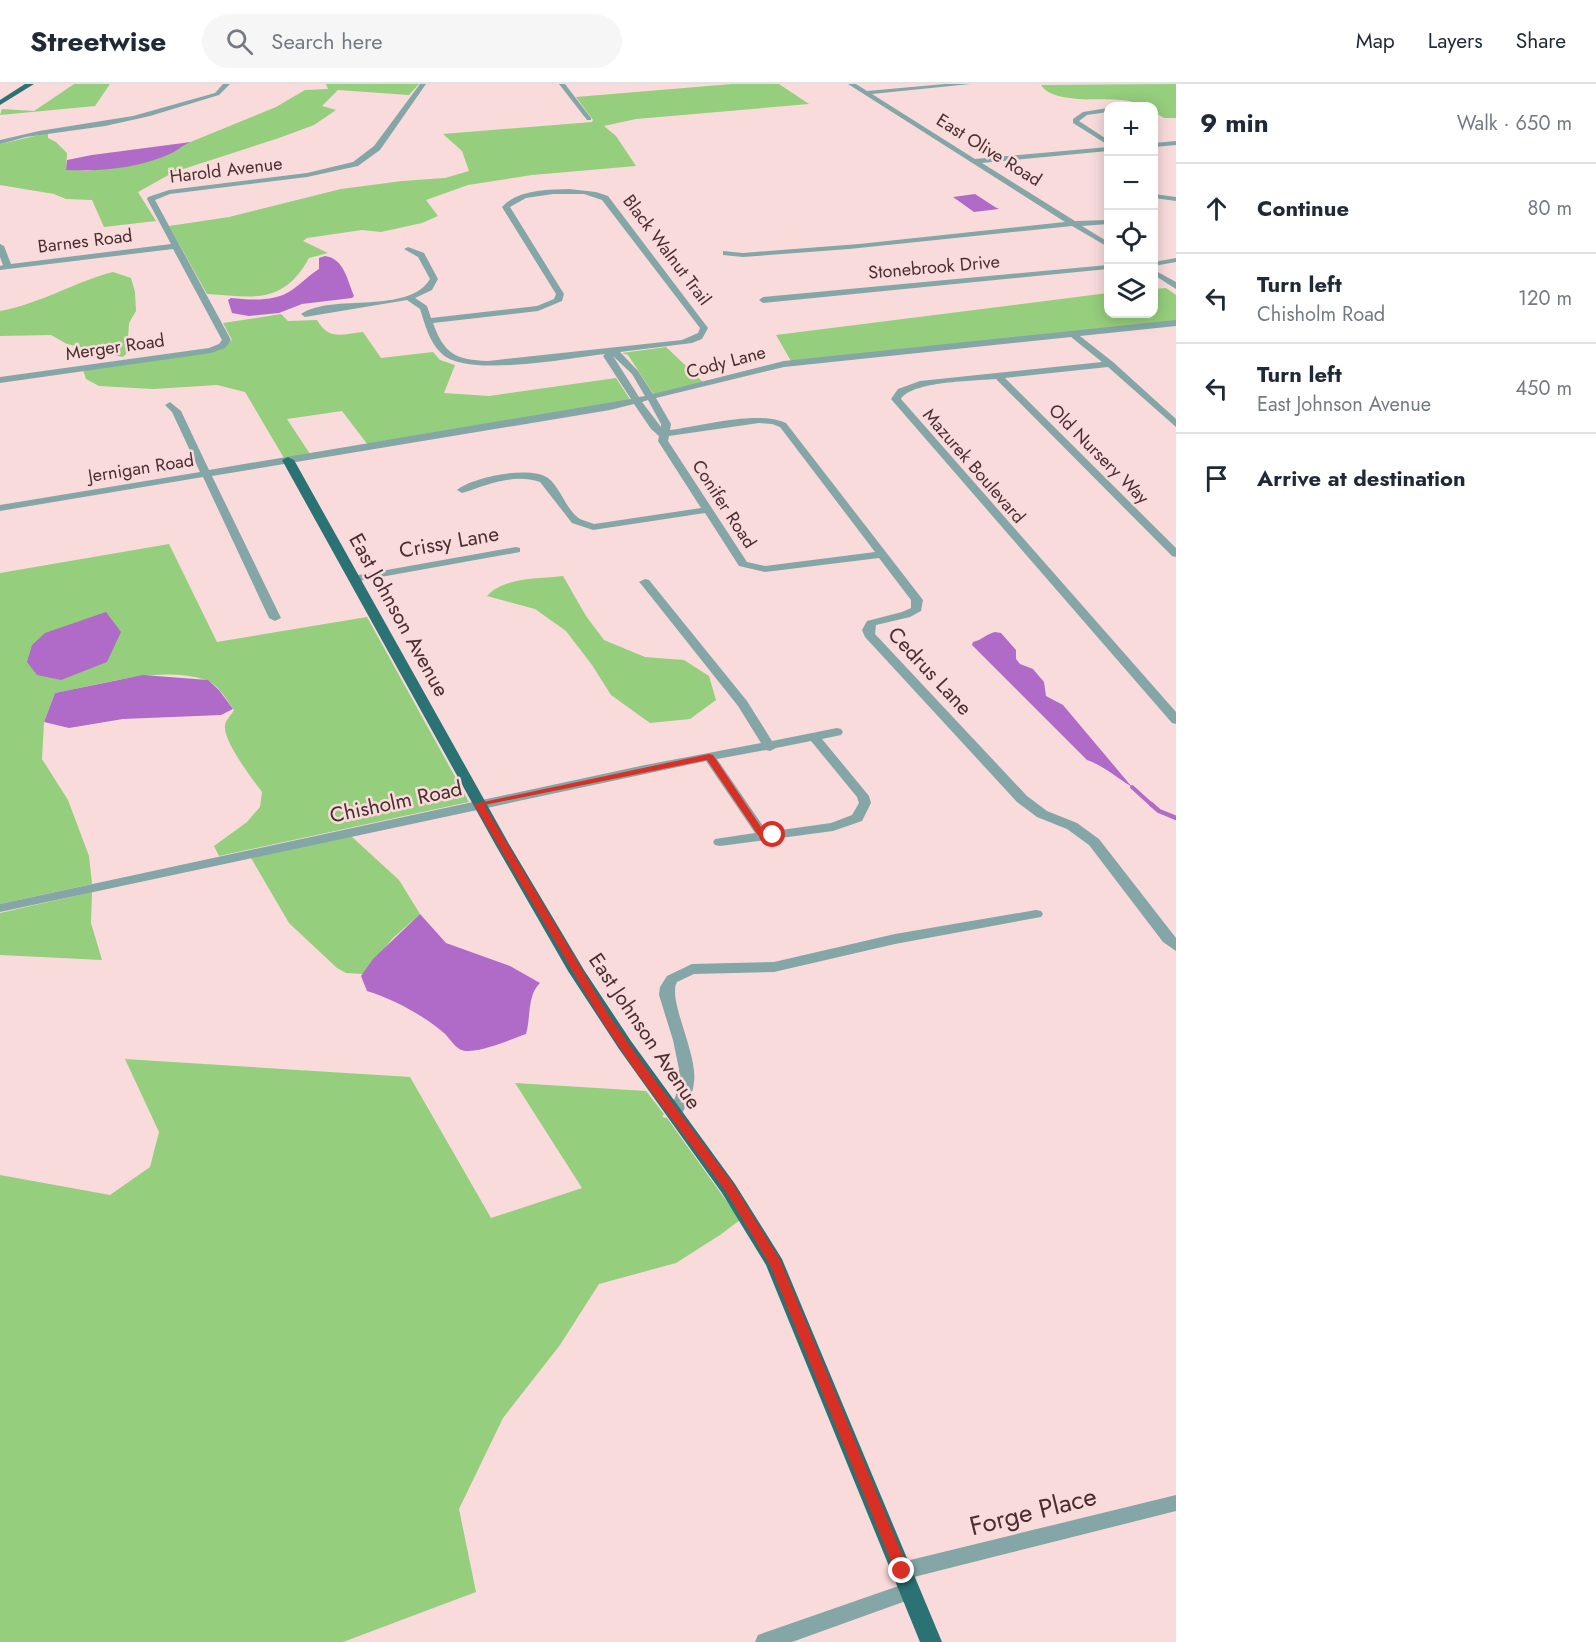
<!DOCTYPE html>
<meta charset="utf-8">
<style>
:root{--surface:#fff;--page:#f6f6f7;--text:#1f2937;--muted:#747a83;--line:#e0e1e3}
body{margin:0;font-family:Jost,sans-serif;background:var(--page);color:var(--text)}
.controls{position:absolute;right:18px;top:18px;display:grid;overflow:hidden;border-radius:12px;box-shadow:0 3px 15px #0003}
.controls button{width:54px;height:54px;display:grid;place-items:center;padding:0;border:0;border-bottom:2px solid var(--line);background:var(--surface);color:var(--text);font:30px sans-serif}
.stop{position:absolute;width:18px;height:18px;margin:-14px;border:4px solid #d93025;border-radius:50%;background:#fff}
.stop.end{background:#d93025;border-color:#fff;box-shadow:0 2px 6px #0008}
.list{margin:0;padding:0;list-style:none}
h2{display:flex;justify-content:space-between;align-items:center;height:78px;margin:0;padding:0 24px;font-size:26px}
h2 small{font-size:20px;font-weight:400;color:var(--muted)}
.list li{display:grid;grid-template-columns:39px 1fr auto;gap:18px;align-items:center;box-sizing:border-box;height:90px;padding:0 24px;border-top:2px solid var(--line)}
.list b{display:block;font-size:22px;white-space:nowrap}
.list p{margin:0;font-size:20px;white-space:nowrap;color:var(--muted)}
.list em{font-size:20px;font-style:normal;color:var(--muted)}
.icon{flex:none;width:33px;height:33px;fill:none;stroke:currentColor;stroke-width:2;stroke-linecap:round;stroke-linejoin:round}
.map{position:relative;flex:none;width:1176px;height:1558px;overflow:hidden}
header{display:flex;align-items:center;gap:36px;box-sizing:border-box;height:84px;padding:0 30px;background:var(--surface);border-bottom:2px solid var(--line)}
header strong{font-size:28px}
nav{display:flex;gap:33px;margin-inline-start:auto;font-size:21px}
.search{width:420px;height:54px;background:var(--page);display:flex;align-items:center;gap:15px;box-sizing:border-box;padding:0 21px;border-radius:33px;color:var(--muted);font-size:22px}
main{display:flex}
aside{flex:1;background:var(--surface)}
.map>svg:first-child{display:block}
.green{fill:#95ce7c}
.water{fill:#af6bc7}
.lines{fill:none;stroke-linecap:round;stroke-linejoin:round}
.stream-far1{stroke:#af6bc7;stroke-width:4}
.stream{stroke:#af6bc7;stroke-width:4.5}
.minor{fill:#84a6a6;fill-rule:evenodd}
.major{fill:#2a7273;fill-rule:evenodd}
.route{fill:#d93025}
.labels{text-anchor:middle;stroke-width:5;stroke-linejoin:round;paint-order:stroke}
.far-street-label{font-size:18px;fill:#4a2e2f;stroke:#f9dbdc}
.street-label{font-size:21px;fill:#4a2e2f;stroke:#f9dbdc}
.near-street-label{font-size:26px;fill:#4a2e2f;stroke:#f9dbdc}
</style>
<header>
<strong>Streetwise</strong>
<div class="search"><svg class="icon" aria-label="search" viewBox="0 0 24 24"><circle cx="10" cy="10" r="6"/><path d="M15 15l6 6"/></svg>Search here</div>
<nav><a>Map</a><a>Layers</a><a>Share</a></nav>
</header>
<main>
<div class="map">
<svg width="1176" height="1558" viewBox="0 0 1176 1558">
<rect width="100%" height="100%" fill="#f9dbdc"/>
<path class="green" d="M74,0H110L95,22L0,31L2,25L34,27Z
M326,0H419L409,11L338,6L322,22L336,26L314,41L279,54L174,88L138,108L156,137L104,143L92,116L66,115L54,110L0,101V60L48,49V54L56,58L67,69L66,85L86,87L135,81L170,70L188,59L276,23L305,6L328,5Z
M732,0H779L809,20L636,35L604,42L616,52L636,82L532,91L468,101L426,116L438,132L422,139L381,148L362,146L307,154L303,157L328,169L309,174C283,221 254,213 207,210L169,142L229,133L341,105L402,97L445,94L469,87L462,67L443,50L592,38L593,36L576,13Z
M1176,0V34H1164L1154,28V22C1142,22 1133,17 1122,16C1101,14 1052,20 1041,1Z
M113,188L131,194L135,208L136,227L129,239L127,269L123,273L67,260L51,251L0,252V227C40,220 74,198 113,188Z
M1166,204L1176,211V237L791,277L776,251L1108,209V230H1154V205Z
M281,230L288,237L317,236C329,257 342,250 363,248L381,274L433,268L440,276L455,281L444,309L489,312L616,294L631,317L368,361L342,327L287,335L310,370L284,374L245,308L217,301L153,305L99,302L86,295L83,286L221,265L232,256L223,239Z
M666,263L703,298L654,311L628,271L622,269Z
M169,460L217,558L367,533L469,718L219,772L214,762L247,738L260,723L262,708C253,696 223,657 225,642C225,637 231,631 234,626C227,616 218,600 206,596C161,581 101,601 55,609L44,638L42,675L68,716L89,772L92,800L0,820V489Z
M563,492L586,532L604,556L645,573L684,576L709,592L716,616L690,635L650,639L611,611L592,581L566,547L535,525L487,512C504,493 539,495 563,492Z
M351,752L399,796L420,830L393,854L363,890L346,889L337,884L289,839L251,774Z
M92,808L91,839L102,876L0,871V829Z
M125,975L410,993L491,1134L582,1104L515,999L646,1007L664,1030L662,1033L667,1034L740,1136L720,1151L676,1179L599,1200L560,1261L503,1334L459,1425L476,1508L343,1558H0V1091L110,1111L150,1083L159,1048Z"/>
<path class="water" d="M191,58C183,61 177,67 170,70C139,84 99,88 66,86L67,76L92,71Z
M975,110L995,123L999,125L974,128L953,113Z
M325,172C344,174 348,198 354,212L352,214L302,220L279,229L249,232L232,229L228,216L231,214C251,216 275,218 292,206C301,200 309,191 319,185V174Z
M106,528L121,548L107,578L61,596L37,591L27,578L32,561L45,549Z
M995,548L1001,549L1016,566V575L1020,580L1033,585L1044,598L1046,612L1063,621L1132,703C1117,694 1104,682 1087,676L972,561L973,558C982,556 986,550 995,548Z
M143,591L208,596L219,606L233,625L221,631L123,635L69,644L44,638L55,609Z
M420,830L446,859L510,882L540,899C527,911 531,933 526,950C509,956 488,966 469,967C456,968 452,956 444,949C423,931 393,915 367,907L361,892L373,875Z"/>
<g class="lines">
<path class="stream-far1" d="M1132,703L1153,722"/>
<path class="stream" d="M1151,720L1159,727L1176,734"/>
<path class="minor" d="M223,0H230L219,11L150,32L105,42L26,53L0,60V56L39,47L133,32L215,9Z
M420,0H426L380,66L358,82L307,93L170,110L155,116L231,256L225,264L211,269L0,299V293L209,264L219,260L222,256L173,165L0,186V182L3,181L0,173V160L4,162L11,180L171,160L147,115L148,113L169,106L307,89L353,78L374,62Z
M559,0H565L591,34V36H587Z
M848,0H856L867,7L945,0H970L872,10L975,75L1108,63V67L982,79L1075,137L1108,136V140L1082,142L1108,158V163L1072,142L849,165L743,173L723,171V167L743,169L859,160L1065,138Z
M1108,24V28L1087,31L1079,37L1108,56V61L1073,39V35L1083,28Z
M1176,57V61L1154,63V59Z
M569,105L596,108L608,112L708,244L702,255L692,259L620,268L638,287L653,310L784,277L1176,236V242L1080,252L1113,278L1176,335V343L1108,283L1005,294L1176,464V473L1172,472L996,295C974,297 912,297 901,315L1176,628V640L1172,639L891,315L898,305L920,297L1102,278L1071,253L784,283L656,314L671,340L670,346C701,342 758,326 786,339L923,516L921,527L910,533L876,541L875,550L1027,712L1047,727L1077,739L1099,755L1176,854V867L1163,858L1089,761L1067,745L1037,733L1017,718L865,553L862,546L867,537L902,528L911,524V516L879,474L765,488L739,482L705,429L593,446L572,439L540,398C513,389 487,401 462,409L457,406C472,393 531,381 548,394C561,404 566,426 580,435C584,437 590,438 594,440L701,424L658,357L659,352L651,345L634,320L610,326L212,392L281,534L275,537L269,534L203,393L0,427V421L200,388L172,328L165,321L170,318L181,327L209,386L631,315L603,272L605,270C568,274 468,294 442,270C429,258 425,240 420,225L407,216L305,233L301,230C332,209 409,231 430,195L418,173L404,165L408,163L424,169L438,195L432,206L415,214L427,222L431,234L537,222L554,215L556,210L502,123C519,105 547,106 569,105ZM553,110H584L602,116L700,244L698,249L682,256L488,277C456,276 444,270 433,239L538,227L562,217L564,210L510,123L526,114ZM613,272L632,290L645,312L639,313ZM648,316L661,340V343L642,318ZM759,339L772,340L780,343L875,468L765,482L747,478L668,357L669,352Z
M1154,110L1176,113V117L1154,114Z
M1176,174V178L1154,182V178Z
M1108,181V185L763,219L759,216L763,213Z
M1154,186L1176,198V205L1154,191Z
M516,463L520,464V468L353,498L348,495L353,492Z
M645,495L649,496L747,617L772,657L837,644L841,645L843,648L841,651L822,655L869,712L871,719L862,737L833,747L720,762L715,761L713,758L715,755L755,749L706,677L0,828V820L645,681L761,659L738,622L641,500L639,498ZM811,657L857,713L859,719L852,731L831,739L767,748L717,675L766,666L770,667L776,664Z
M1036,826L1041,827L1043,830L1041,833L895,860L774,888L694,890L677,898C667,915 698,970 694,998C693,1011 686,1022 680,1033H668L666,1029L675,1014L679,999V985L673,956L659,911L660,903L667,892L692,880L774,878L895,850Z
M1176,1411V1427L902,1496L895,1493L892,1487L895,1481L902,1478Z
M910,1498L917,1501L920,1507L917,1513L792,1558H755L758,1551Z"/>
<path class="major" d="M25,0H34L0,21V16Z
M288,373L294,376L509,760L584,886L631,957L735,1100L782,1175L942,1558H920L766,1181L722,1109L619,965L568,887L495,760L282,376Z"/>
</g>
<path class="route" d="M709,670L713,671L765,749H776V753L760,754L707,676L484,721L610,933L643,980L733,1100L780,1176L909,1487L907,1492L902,1494L897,1492L895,1487L770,1181L725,1106L635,986L602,937L474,720Z"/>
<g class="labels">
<g class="far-street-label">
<text transform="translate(989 66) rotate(32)" y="6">East Olive Road</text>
<text transform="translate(226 86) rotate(-7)" y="6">Harold Avenue</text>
<text transform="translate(85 157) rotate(-7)" y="6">Barnes Road</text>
<text transform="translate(667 166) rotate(53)" y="6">Black Walnut Trail</text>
<text transform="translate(934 183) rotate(-5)" y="6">Stonebrook Drive</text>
<text transform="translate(115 263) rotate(-8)" y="6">Merger Road</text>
<text transform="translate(726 278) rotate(-15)" y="6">Cody Lane</text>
<text transform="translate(1099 370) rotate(45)" y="6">Old Nursery Way</text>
<text transform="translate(974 382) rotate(49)" y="6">Mazurek Boulevard</text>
<text transform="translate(141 384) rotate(-9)" y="6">Jernigan Road</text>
<text transform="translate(724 420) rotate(57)" y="6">Conifer Road</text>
</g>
<g class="street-label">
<text transform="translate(449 458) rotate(-10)" y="7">Crissy Lane</text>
<text transform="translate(399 531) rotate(61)" y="7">East Johnson Avenue</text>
<text transform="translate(930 587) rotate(47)" y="7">Cedrus Lane</text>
<text transform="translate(396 718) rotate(-12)" y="7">Chisholm Road</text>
<text transform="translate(645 947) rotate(56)" y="7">East Johnson Avenue</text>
</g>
<g class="near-street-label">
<text transform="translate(1033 1427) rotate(-14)" y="9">Forge Place</text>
</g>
</g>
</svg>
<div class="controls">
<button>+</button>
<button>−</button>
<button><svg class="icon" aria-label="locate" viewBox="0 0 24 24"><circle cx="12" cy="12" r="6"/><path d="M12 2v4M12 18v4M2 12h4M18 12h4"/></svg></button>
<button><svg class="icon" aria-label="layers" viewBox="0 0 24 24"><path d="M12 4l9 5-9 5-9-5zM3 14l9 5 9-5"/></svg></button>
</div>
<div class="stop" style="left:773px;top:751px"></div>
<div class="stop end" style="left:902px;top:1487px"></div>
</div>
<aside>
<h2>9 min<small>Walk · 650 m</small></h2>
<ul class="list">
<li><svg class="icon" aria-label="ahead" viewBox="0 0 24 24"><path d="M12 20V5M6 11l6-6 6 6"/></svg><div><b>Continue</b></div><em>80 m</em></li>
<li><svg class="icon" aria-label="left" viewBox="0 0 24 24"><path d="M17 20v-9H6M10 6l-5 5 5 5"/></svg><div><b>Turn left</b><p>Chisholm Road</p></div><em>120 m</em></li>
<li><svg class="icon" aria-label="left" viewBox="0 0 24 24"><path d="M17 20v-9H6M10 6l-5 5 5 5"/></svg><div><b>Turn left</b><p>East Johnson Avenue</p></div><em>450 m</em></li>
<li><svg class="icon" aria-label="arrive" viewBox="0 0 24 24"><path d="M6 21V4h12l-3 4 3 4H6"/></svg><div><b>Arrive at destination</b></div></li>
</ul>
</aside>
</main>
